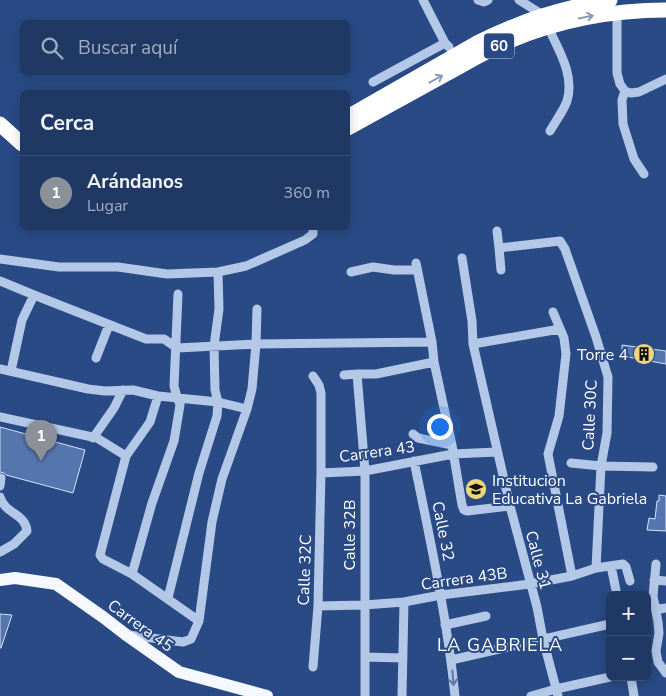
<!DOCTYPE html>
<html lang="es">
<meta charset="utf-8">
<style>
:root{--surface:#1f3864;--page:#273f6a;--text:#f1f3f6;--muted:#a1acbf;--line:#3c5278;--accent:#8c9099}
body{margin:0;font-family:"Nunito Sans",sans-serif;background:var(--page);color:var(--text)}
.controls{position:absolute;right:15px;bottom:15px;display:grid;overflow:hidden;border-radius:8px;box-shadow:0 2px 12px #0003}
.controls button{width:45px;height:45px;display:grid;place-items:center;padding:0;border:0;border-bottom:1px solid var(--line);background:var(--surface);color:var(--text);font:25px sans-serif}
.you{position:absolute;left:439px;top:426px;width:18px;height:18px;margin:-12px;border:4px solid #fff;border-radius:50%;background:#1a73e8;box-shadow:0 0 0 8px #1a73e833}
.badge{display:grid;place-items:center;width:32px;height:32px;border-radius:50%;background:var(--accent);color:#fff;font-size:16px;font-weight:700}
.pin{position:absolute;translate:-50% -41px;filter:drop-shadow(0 1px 2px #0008)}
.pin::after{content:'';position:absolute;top:26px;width:18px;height:15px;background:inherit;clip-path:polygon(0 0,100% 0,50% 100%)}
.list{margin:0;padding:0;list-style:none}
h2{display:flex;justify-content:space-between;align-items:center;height:65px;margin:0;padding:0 20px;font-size:21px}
h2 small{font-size:16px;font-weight:400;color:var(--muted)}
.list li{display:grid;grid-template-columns:32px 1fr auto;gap:15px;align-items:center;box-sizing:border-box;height:75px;padding:0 20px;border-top:1px solid var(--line)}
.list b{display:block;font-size:19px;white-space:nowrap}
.list p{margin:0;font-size:16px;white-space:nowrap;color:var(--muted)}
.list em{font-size:16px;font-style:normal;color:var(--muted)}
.icon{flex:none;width:28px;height:28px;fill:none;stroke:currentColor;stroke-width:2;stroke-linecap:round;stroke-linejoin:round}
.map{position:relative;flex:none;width:666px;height:696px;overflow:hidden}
.search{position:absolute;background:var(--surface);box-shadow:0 2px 12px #0003;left:20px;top:20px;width:330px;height:55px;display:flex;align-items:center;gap:12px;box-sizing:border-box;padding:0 18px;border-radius:8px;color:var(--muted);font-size:19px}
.panel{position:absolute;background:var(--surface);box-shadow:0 2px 12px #0003;left:20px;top:90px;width:330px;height:140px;border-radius:8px}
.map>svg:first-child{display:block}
.building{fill:#5575ae;stroke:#d7e2f6}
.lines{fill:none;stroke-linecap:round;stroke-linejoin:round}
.minor{stroke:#b3c7e7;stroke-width:9}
.major{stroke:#f5f8fe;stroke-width:12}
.highway{stroke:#fff;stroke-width:15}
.oneway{stroke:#899bbc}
.oneway2{stroke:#5976a7}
.labels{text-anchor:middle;stroke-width:4;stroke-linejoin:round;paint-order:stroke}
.shield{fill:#294a85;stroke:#bfc9da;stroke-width:1}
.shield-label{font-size:15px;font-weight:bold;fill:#fff}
.poi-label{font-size:16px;fill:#fff;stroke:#294a85;text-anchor:end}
.street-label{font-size:16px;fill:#fff;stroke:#294a85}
.neighbourhood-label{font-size:18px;letter-spacing:1px;fill:#fff;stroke:#294a85}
</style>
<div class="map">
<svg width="666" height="696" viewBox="0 0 666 696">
<rect width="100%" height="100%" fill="#294a85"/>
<path class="building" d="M622,345L666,351V364L622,356Z
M0,427L85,450L73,493L6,475L4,473L0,472Z
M659,495L666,496V531L647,530L649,518L655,519L657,501H659Z
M0,614L12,615L1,648H0Z"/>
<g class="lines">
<path class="minor" d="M423,0L445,43L449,47
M478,0L484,2L488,0
M519,0L543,15
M617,12V73L620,84L625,91L631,93L639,92L666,79
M548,27C558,49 575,75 567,101C564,110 555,122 550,131
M373,82L445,43
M625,91L622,100L623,124L634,159L644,174
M497,231L499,248
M462,258L472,321L473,344L510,506L537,607L543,639L558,696
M0,259L59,267H118L167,274L218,272L246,266L305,240L313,234V228
M416,263L432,342L434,362L452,445L462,505L464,510L467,511L510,506
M501,270L499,248L560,241L565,249L596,337L608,377L607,433L601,466L596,568
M351,272L373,267L394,270H417
M0,281L34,295L146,339H164L177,348L256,344L432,342
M553,312L564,338L566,354L559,416L548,454L572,576
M473,344L560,329
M96,358L109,325
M0,369L88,389L105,391L133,390L158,396L218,402L247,409
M11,371L22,320L34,295
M357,374L365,471V696
M344,375L357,374H376L434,362
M158,396L150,422L126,456L100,555L103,559L132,574L199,621
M0,417L97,438L126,456
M413,434L418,438L452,445
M93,438L114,408L123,390
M414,461C430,539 447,617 455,696
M571,463L601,466L653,467
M321,473L365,471L453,454L497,452
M0,486L1,478
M0,497C5,514 25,513 27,531L14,544L0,552
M656,564L653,596L658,622L659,633L656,651L658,662L666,673
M611,566L617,595
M132,574L152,503L174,441L180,405L177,397L174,386L178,294
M654,580L666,581
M168,598L199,473L217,416L218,402L215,390L214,346L219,309L218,272
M318,606L364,605L404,602L441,595L530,584L572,576L596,568L623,564L626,567L630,581
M655,607L660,609L666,608
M445,625L486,616
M128,635L183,642L191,639L199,621L212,522L222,479L247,409L252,389L256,344L257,309
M365,657L403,658
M451,660L610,624
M313,667L318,606L321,473V393L319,385L313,376
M631,677L634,696
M402,696L404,602
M531,696L556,689L610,677"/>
<path class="major" d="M0,580L15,578L56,584L103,617L125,634L179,672L267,696"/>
<path class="highway" d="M351,115L477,43C521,21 561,8 610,0
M0,124L22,144
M348,128C381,110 415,91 448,73C468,62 488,50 509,41C559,20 612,10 666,10"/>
</g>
<defs><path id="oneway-shaft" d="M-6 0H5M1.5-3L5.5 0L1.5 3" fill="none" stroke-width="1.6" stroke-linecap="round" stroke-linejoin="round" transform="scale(1.25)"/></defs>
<g class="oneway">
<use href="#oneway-shaft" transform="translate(586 17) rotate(-12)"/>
<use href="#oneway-shaft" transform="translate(436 79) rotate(-29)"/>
</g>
<use class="oneway2" href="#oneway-shaft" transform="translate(453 678) rotate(85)"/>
<defs>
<g id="building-disc" transform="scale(1.125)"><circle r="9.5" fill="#efd67a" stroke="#294a85"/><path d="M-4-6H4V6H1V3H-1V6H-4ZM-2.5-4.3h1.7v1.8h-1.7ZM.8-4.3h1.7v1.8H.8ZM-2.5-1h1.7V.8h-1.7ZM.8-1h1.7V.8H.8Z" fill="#111"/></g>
<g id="school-disc" transform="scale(1.125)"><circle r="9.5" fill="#efd67a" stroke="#294a85"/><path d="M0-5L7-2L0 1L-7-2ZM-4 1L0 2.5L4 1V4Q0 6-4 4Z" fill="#111"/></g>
</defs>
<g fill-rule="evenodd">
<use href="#building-disc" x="644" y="354"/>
<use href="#school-disc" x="476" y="489"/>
</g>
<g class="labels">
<rect class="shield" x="484" y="33.5" width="30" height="25" rx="4"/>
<g class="shield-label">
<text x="499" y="51">60</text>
</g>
<g class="poi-label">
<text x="628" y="360">Torre 4</text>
<text x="492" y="486" text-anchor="start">Institucion<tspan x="492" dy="18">Educativa La Gabriela</tspan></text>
</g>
<g class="street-label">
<text transform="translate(589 415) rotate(-87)" y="6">Calle 30C</text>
<text transform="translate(377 451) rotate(-8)" y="6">Carrera 43</text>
<text transform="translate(444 531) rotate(79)" y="6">Calle 32</text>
<text transform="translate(349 535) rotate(-90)" y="6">Calle 32B</text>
<text transform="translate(539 560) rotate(75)" y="6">Calle 31</text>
<text transform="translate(304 570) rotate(-88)" y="6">Calle 32C</text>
<text transform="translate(464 578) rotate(-8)" y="6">Carrera 43B</text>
<text transform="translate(141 625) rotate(36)" y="6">Carrera 45</text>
</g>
<g class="neighbourhood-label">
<text x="500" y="651">LA GABRIELA</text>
</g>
</g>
</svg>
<div class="controls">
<button>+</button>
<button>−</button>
</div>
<div class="you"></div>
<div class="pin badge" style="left:41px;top:461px">1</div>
<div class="search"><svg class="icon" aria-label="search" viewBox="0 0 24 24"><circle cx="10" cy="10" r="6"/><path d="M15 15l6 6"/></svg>Buscar aquí</div>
<section class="panel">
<h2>Cerca<small></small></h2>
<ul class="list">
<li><span class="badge">1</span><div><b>Arándanos</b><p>Lugar</p></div><em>360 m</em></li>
</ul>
</section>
</div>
